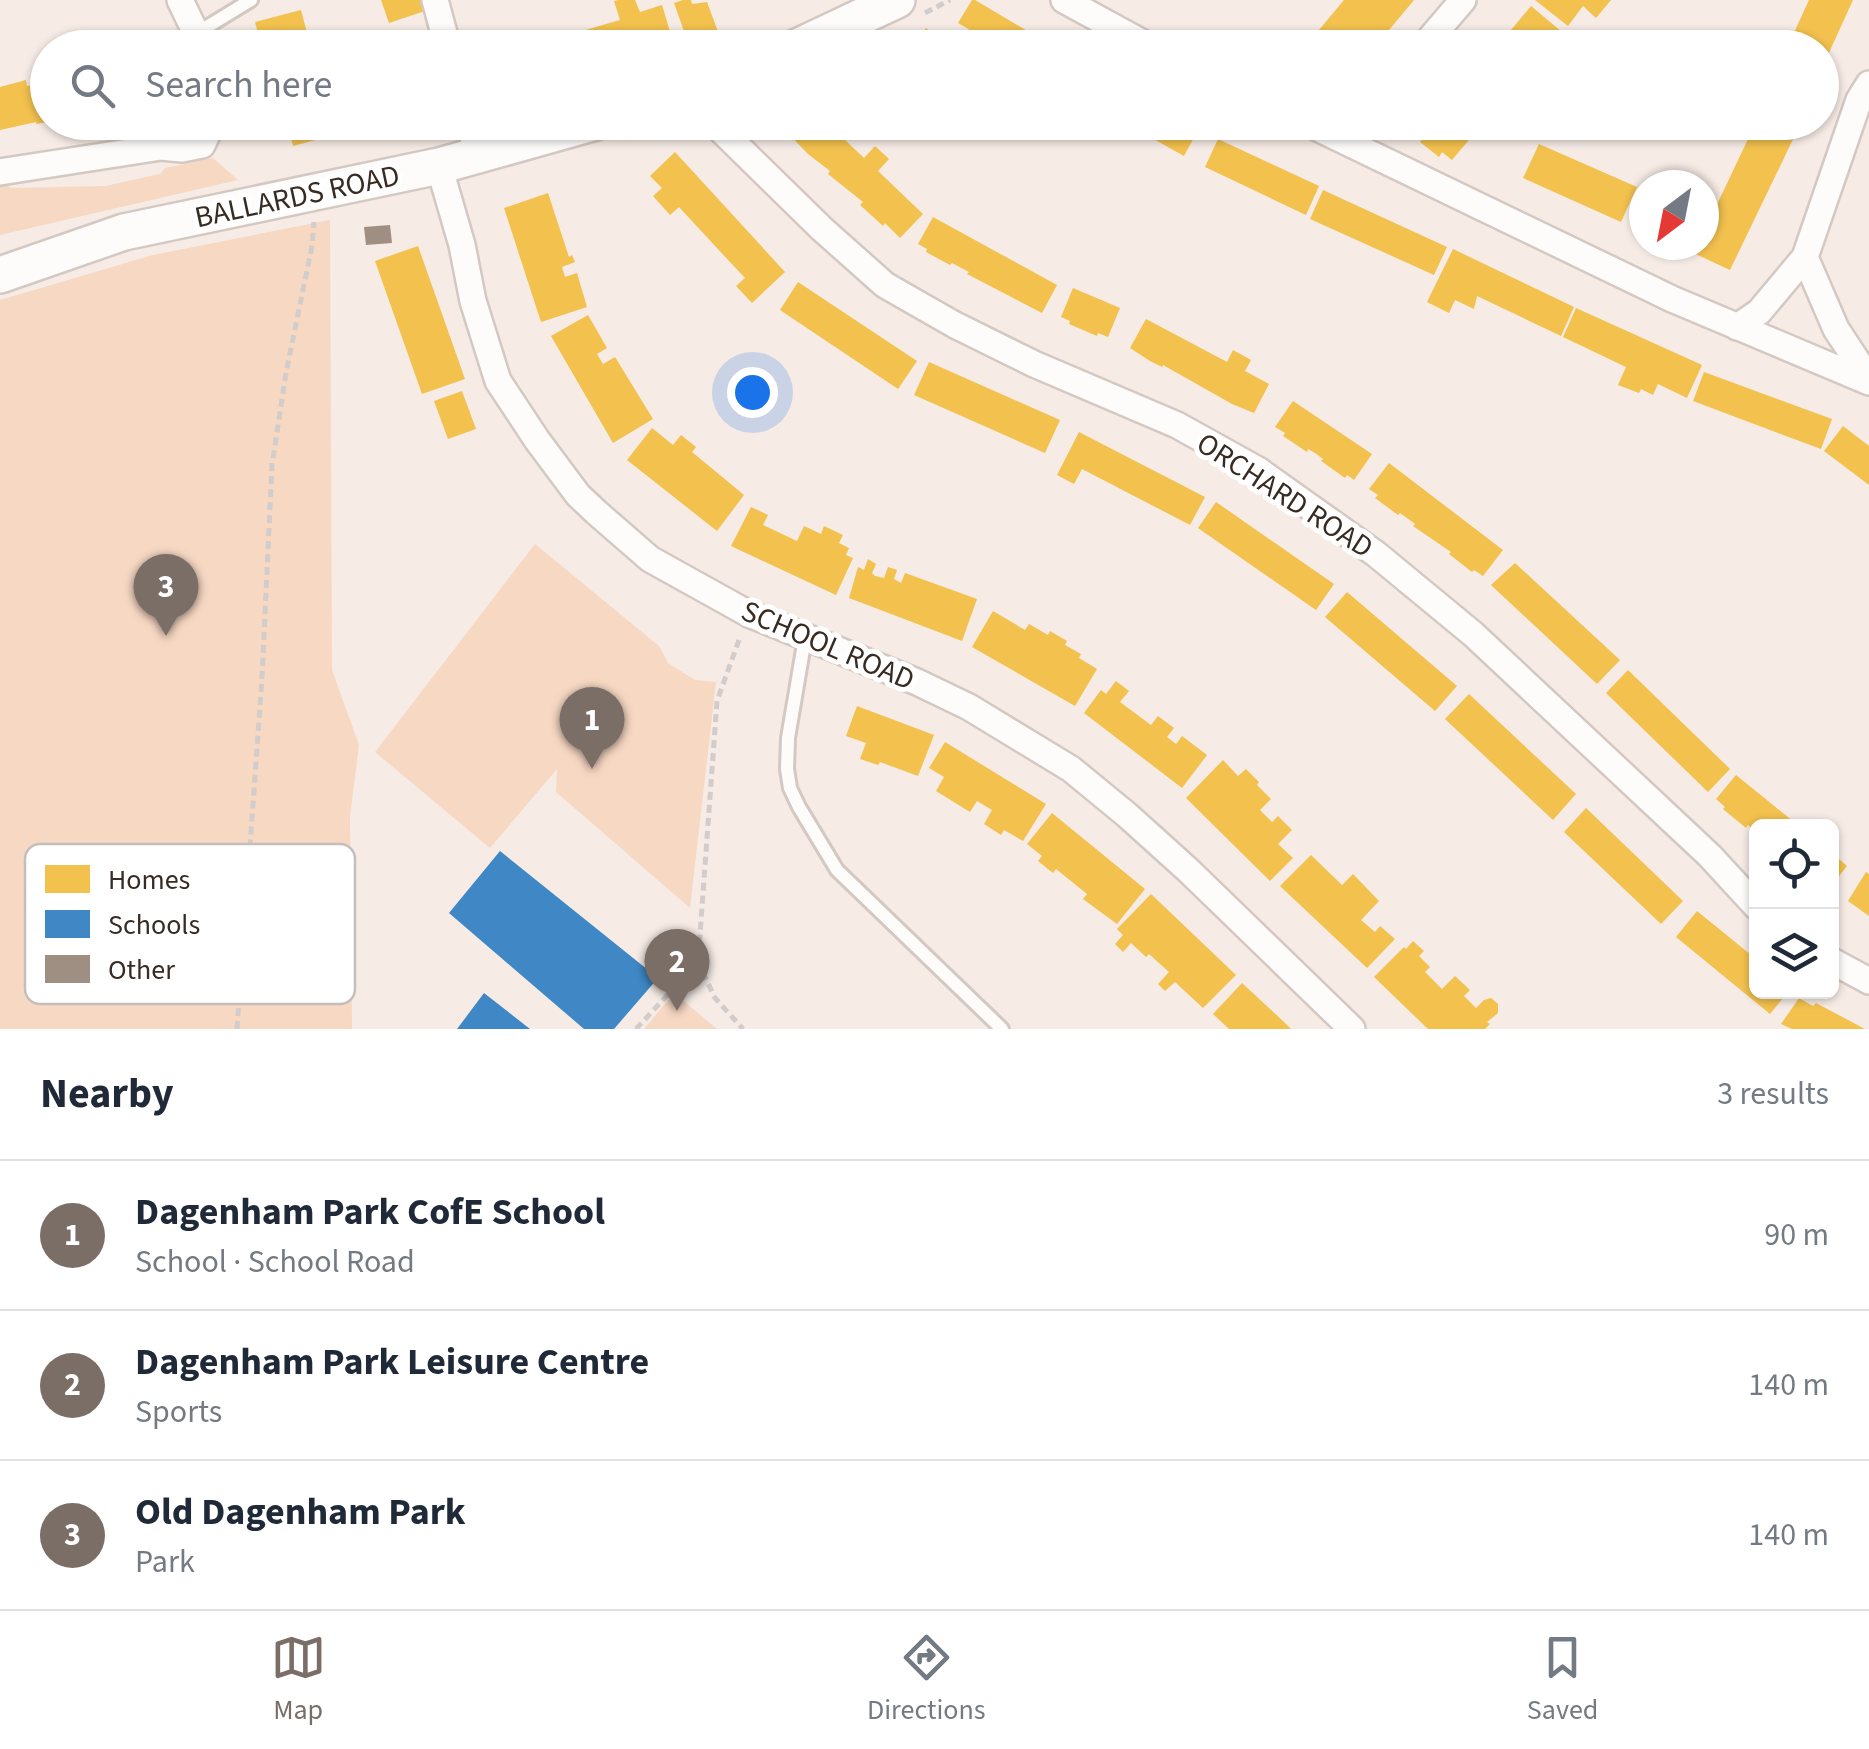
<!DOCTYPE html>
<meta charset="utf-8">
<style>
:root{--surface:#fff;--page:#f6f6f7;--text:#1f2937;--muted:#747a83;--line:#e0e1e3;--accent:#7a6e67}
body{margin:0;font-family:"Source Sans 3",sans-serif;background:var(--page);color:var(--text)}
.controls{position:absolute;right:30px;bottom:30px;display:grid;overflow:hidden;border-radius:15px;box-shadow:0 2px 8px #0004}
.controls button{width:90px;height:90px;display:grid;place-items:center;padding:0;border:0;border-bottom:2px solid var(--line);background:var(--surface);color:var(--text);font:50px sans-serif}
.compass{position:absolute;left:1629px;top:170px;width:90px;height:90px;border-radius:50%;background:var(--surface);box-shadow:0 2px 8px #0004;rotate:212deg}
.you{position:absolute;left:752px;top:392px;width:35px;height:35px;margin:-25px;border:8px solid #fff;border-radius:50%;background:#1a73e8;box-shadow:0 0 0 15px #1a73e833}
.badge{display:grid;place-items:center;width:65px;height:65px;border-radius:50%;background:var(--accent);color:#fff;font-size:32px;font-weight:700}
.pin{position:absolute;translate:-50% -82px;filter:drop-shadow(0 2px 5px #0008)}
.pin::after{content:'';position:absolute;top:52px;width:35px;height:30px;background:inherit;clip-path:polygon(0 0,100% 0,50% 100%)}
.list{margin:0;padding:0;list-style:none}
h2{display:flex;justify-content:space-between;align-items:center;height:130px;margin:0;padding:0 40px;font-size:42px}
h2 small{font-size:32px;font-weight:400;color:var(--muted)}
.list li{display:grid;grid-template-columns:65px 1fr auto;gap:30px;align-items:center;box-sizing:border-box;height:150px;padding:0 40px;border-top:2px solid var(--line)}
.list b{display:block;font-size:38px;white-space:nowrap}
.list p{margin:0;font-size:32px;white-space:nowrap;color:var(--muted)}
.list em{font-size:32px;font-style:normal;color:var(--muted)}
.icon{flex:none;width:55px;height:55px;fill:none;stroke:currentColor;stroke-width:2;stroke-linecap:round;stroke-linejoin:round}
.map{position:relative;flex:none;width:1869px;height:1029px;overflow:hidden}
.search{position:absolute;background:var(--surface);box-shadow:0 2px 8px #0004;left:30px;right:30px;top:30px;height:110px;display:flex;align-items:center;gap:25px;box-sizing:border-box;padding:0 35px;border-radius:55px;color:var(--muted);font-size:38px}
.sheet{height:580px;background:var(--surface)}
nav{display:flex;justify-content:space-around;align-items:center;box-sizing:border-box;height:140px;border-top:2px solid var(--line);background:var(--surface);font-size:28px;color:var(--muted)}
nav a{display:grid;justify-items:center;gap:5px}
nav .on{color:var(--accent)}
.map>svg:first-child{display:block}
.green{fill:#f7d8c3}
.homes{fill:#f2c14e}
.schools{fill:#3f88c5}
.building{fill:#9f8f82}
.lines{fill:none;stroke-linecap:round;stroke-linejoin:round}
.lane-casing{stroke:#d4c9c2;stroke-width:18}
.street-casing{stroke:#d4c9c2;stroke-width:30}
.secondary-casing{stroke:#d4c9c2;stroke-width:40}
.path{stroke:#d2ccca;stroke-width:5;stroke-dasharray:8 5;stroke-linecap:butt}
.lane{stroke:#fefcfb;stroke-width:12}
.street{stroke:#fefcfb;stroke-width:25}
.secondary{stroke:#fefcfb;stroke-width:35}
.labels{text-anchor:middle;stroke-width:10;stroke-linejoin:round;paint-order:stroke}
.street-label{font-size:30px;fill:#372b23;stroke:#fff}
.key{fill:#fff;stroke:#c3bfbd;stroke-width:2.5}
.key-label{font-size:28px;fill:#372b23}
</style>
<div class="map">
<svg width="1869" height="1029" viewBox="0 0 1869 1029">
<rect width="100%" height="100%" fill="#f6ebe5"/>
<path class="green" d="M213,158L238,180L0,235V181L11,188L105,186L160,174L165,168Z
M330,220L332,670L359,745L350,817L352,1029H0V300L153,255Z
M535,544L659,646L668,663L695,680L716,682L690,908L556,792L557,769L490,848L375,752Z
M674,993L717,1029H644Z"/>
<path class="homes" d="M381,0H422L425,11L389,23Z
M618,0H635L640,12L662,5L675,48H587L582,31L620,20L614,1Z
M683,0H691L692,4L707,2L720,37L690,48L674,3Z
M972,0H975L1056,48H960L970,30L958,23Z
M1344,0H1414L1374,48H1304Z
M1535,0H1611L1596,18L1583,6L1568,26Z
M1809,0H1853L1822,68V48H1787Z
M1531,6L1574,42L1569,48H1496Z
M301,10L311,48H262L255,22Z
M926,28L948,43L945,48H913Z
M570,33L574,48H516V46Z
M26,80L27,86L48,81V122L36,124V122L0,130V87Z
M287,122H330L334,135L293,146Z
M777,122H826L832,128L837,122H846L852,128L843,138L864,158L875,146L889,159L878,171L923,214L900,238L885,223L883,226L860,205L863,202L828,174L830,171L808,154Z
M1099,122H1185L1198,130L1184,156L1125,123L1115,139L1096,128Z
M1435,122H1484L1452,160L1442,152L1439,157L1420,142Z
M1738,122H1779L1797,131L1730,270L1689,251L1692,245H1704V232L1748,139L1733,132Z
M1218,139L1319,186L1306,215L1205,167Z
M1539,144L1637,187L1621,222L1523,178Z
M675,152L785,272L752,303L736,286L745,278L729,261L679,207L670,215L653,196L662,188L650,176Z
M1323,190L1447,247L1434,275L1310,219Z
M548,193L569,257L572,255L575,262L562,267L565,277L577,273L587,307L541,322L504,208Z
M933,217L1057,285L1042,313L967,274L969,272L952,263L950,265L926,252L927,249L918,244Z
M418,246L465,379L422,394L375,261Z
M1453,249L1574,307L1561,336L1477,296L1474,309L1455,300L1449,313L1427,302Z
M798,282L917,361L898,389L780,310Z
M1073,288L1120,308L1108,337L1098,333L1097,336L1069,324L1070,321L1061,317Z
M1576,308L1702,365L1687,398L1658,384L1653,395L1641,389L1639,393L1618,385L1626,367L1563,337Z
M588,315L607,348L597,354L603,364L615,357L653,419L613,443L551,336Z
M1146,319L1227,362L1233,350L1251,360L1245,371L1269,384L1254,413L1232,404L1163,365L1162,367L1150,361L1130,348Z
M929,362L1060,420L1045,453L914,395Z
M1704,372L1832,419L1821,449L1693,401Z
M462,391L476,429L448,439L434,401Z
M1293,401L1372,454L1354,480L1347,475L1345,478L1321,461L1323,459L1315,453L1308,449L1307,452L1283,436L1285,433L1275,427Z
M1843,426L1869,446V485L1824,451Z
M652,428L673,445L681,435L696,447L692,452L744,495L717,531L627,460Z
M1079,432L1205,497L1190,525L1082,469L1074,484L1057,475Z
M1389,463L1503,550L1483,576L1474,570L1472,572L1449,554L1451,552L1413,526L1415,524L1407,518L1400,513L1398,515L1375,498L1378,495L1369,489Z
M1216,502L1334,584L1316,610L1198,528Z
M751,507L768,515L763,525L797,541L804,526L821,534L824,526L843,535L839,543L849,548L846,555L853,558L836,595L731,546Z
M868,559L876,564L872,573L875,576L884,578L888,567L897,570L894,579L901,583L905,573L977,599L962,641L849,598L858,567L864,570Z
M1515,563L1620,660L1597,684L1491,585Z
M1347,592L1457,686L1435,711L1325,617Z
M993,611L1025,630L1029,624L1048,635L1050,631L1067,641L1065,645L1081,654L1079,658L1097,669L1075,706L972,647Z
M1628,670L1730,769L1708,792L1606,693Z
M1116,681L1129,691L1120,702L1151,725L1158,716L1174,728L1167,737L1176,744L1182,736L1207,755L1182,788L1084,713L1101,690L1106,694Z
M1469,694L1576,794L1553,820L1445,719Z
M857,706L934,735L918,776L880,762L878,765L860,759L866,743L846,736Z
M945,742L1046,804L1023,841L1004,830L1001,835L984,824L992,810L977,801L970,812L936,791L944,777L929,768Z
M1223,760L1238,776L1246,769L1259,782L1257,785L1271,799L1260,810L1272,822L1278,816L1292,830L1278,844L1293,858L1270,881L1186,798Z
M1736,775L1773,805L1799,826H1756V832L1748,825L1746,828L1723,809L1725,807L1716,799Z
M1586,808L1683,901L1661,924L1564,832Z
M1052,813L1145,889L1117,924L1083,899L1087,894L1056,869L1053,873L1038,861L1042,856L1027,844Z
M1832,853L1847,866L1832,885Z
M1311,855L1342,885L1353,874L1379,901L1361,920L1375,932L1380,926L1395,939L1367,968L1280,886Z
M1866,872L1869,874V916L1848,901Z
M1151,894L1236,975L1203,1008L1175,982L1165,991L1158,984L1169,972L1149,954L1146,957L1131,943L1123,952L1115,944L1123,935L1117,929Z
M1697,911L1756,959V992H1788L1770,1014L1676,937Z
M1413,941L1424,951L1419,956L1430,967L1425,972L1442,989L1455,976L1470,990L1464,996L1476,1008L1484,1000L1491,998L1498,1004V1013L1487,1022L1490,1024L1485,1029H1428L1374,977L1404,947L1406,949Z
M1242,983L1284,1022L1291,1029H1229L1213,1014Z
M1799,998L1813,1006L1816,1003L1865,1029H1792L1781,1024Z"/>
<path class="schools" d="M500,851L658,978L614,1029H584L449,913Z
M484,993L530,1029H457Z"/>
<path class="building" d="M390,225L392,243L366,245L364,227Z"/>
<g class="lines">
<g class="lane-casing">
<path id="lane" d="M197,33L251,0
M805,638L788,738L787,769L790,788L799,807L837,870L1002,1029"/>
</g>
<g class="street-casing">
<path id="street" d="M180,0L203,48
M435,0L448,48
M1064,0L1152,48
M1422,48L1463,0
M469,122L478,156
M717,122L720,129L822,229L885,285L955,325L1034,364L1177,425L1258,470L1376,554L1473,634L1710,856L1756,906
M1305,122L1672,299L1869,382
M439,166L462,245L473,301L498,381L537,440L578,495L596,512L650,559L749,614L917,682L969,707L1071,769L1127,815L1188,870L1352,1029
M0,172L161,147L182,149L202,145L213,122
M1805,257L1836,329L1869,379
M1737,327L1759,312L1805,257L1859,100L1869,84
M1832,961L1869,981"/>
</g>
<g class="secondary-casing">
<path id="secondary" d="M795,48L897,0
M0,275L124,232L439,166L596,122"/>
</g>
<path class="path" d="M925,13L950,0
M623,138L683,122
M739,640L717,701L698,962L715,998L743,1029
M237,1029L262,678L272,465L286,373L312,246L314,222
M636,1029L698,962"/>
<use href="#lane" class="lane"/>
<use href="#street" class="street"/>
<use href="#secondary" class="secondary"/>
</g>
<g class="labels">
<g class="street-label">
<text transform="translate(297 196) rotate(-12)" y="10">BALLARDS ROAD</text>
<text transform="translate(1285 495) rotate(33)" y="10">ORCHARD ROAD</text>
<text transform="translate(828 645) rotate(23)" y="10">SCHOOL ROAD</text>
</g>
</g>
<rect x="25" y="844" width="330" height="160" rx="15" class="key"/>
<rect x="45" y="865" width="45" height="28" fill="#f2c14e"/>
<rect x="45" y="910" width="45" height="28" fill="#3f88c5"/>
<rect x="45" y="955" width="45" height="28" fill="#9f8f82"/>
<g class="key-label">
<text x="108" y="889">Homes</text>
<text x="108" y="934">Schools</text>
<text x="108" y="979">Other</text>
</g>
</svg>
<div class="controls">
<button><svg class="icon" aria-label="locate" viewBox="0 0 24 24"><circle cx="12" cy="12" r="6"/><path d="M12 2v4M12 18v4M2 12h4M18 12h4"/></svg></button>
<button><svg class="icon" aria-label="layers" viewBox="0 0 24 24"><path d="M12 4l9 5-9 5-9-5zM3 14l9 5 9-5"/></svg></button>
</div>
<svg class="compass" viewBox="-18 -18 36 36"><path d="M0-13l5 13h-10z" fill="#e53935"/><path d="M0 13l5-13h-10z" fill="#747a83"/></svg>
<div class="you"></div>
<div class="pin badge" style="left:592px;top:769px">1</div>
<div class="pin badge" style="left:677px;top:1011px">2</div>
<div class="pin badge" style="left:166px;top:636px">3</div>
<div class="search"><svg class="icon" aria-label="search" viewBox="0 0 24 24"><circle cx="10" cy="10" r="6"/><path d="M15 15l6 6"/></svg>Search here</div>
</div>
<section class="sheet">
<h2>Nearby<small>3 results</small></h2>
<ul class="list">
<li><span class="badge">1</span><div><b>Dagenham Park CofE School</b><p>School · School Road</p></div><em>90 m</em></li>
<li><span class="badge">2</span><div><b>Dagenham Park Leisure Centre</b><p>Sports</p></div><em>140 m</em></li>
<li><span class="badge">3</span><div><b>Old Dagenham Park</b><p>Park</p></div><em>140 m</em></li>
</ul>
</section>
<nav>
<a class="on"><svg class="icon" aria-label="map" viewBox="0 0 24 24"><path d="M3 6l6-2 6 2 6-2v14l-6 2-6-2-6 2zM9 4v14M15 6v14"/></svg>Map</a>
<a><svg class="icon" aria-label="directions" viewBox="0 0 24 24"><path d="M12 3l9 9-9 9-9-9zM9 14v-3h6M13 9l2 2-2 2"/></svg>Directions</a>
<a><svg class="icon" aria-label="saved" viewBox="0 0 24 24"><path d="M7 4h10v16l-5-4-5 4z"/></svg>Saved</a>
</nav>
